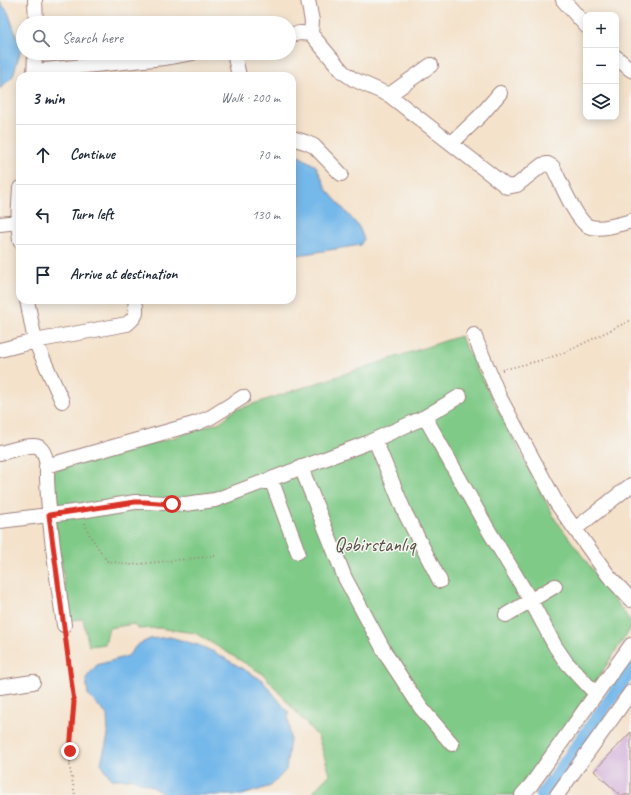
<!DOCTYPE html>
<meta charset="utf-8">
<style>
:root{--surface:#fff;--page:#f2f2f3;--text:#1f2937;--muted:#747a83;--line:#e0e1e3}
body{margin:0;font-family:Caveat,sans-serif;background:var(--page);color:var(--text)}
.controls{position:absolute;right:12px;top:12px;display:grid;overflow:hidden;border-radius:8px;box-shadow:0 2px 10px #0003}
.controls button{width:36px;height:36px;display:grid;place-items:center;padding:0;border:0;border-bottom:1px solid var(--line);background:var(--surface);color:var(--text);font:20px sans-serif}
.stop{position:absolute;width:12px;height:12px;margin:-9px;border:3px solid #d93025;border-radius:50%;background:#fff}
.stop.end{background:#d93025;border-color:#fff;box-shadow:0 1px 4px #0008}
.list{margin:0;padding:0;list-style:none}
h2{display:flex;justify-content:space-between;align-items:center;height:52px;margin:0;padding:0 16px;font-size:17px}
h2 small{font-size:13px;font-weight:400;color:var(--muted)}
.list li{display:grid;grid-template-columns:26px 1fr auto;gap:12px;align-items:center;box-sizing:border-box;height:60px;padding:0 16px;border-top:1px solid var(--line)}
.list b{display:block;font-size:15px;white-space:nowrap}
.list em{font-size:13px;font-style:normal;color:var(--muted)}
.icon{flex:none;width:22px;height:22px;fill:none;stroke:currentColor;stroke-width:2;stroke-linecap:round;stroke-linejoin:round}
.map{position:relative;flex:none;width:631px;height:795px;overflow:hidden}
.search{position:absolute;background:var(--surface);box-shadow:0 2px 10px #0003;left:16px;top:16px;width:280px;height:44px;display:flex;align-items:center;gap:10px;box-sizing:border-box;padding:0 14px;border-radius:22px;color:var(--muted);font-size:15px}
.panel{position:absolute;background:var(--surface);box-shadow:0 2px 10px #0003;left:16px;top:72px;width:280px;height:232px;border-radius:12px}
.map>svg:first-child{display:block}
.green{fill:#80ca88;stroke:#65745a}
.water{fill:#74b8ea;stroke:#5f6c8a}
.lines{fill:none;stroke-linecap:round;stroke-linejoin:round}
.canal{stroke:#74b8ea;stroke-width:13}
.building{fill:#d0aad8}
.minor-casing{stroke:#9f807b;stroke-width:16}
.path{stroke:#9f807b;stroke-width:2;stroke-dasharray:1 3;stroke-linecap:butt}
.minor{stroke:#fff;stroke-width:14}
.route{stroke:#d93025;stroke-width:5}
.labels{text-anchor:middle;stroke-width:3;stroke-linejoin:round;paint-order:stroke}
.park-label{font-size:20px;fill:#5a5247;stroke:#f6f6f2}
</style>
<div class="map">
<svg width="631" height="795" viewBox="0 0 631 795">
<rect width="100%" height="100%" fill="#f6f6f2"/>
<filter id="ink" filterUnits="userSpaceOnUse"><feTurbulence type="fractalNoise" baseFrequency=".025" numOctaves="2"/><feDisplacementMap in="SourceGraphic" scale="8" xChannelSelector="R" yChannelSelector="G"/><feConvolveMatrix kernelMatrix="1 2 1 2 8 2 1 2 1" color-interpolation-filters="sRGB"/></filter>
<filter id="wash" filterUnits="userSpaceOnUse"><feTurbulence type="fractalNoise" baseFrequency=".012" numOctaves="4" result="noise"/><feDisplacementMap in="SourceGraphic" scale="16" xChannelSelector="R" yChannelSelector="G"/><feGaussianBlur stdDeviation="0.9" result="paint"/><feColorMatrix in="noise" values="0 0 0 0 0 0 0 0 0 0 0 0 0 0 0 0 0 1.4 0 .05"/><feComposite in="paint" operator="in"/></filter>
<g filter="url(#wash)">
<rect width="100%" height="100%" fill="#f4e2cb"/>
<path class="green" d="M460,336L555,519L631,622V628L545,758L525,784L515,795H313L312,793L330,774L318,737L263,674L195,633L158,628L138,629L133,624L109,628L105,644L89,646L83,619L70,620L55,521L53,471L175,437L220,422L235,410Z"/>
<path class="water" d="M0,2L8,12L21,49L13,76L0,89Z
M292,152L316,166L327,190L359,227L364,239L360,245L292,256Z
M170,637L198,645L214,652L262,680L288,712L290,739L286,770L271,786L242,795H164L151,786L132,779H111L101,763L108,736L107,715L88,695L86,678L97,665L128,656L137,645L150,639Z"/>
<g class="lines">
<path class="canal" d="M542,795L631,670"/>
</g>
<g id="blocks">
<path class="building" d="M631,732V795H620L594,771Z"/>
</g>
</g>
<g filter="url(#ink)">
<use href="#blocks" fill-opacity="0" stroke="#9f807b" stroke-width="1"/>
<g class="lines">
<g class="minor-casing">
<path id="minor" d="M35,0L36,23
M308,0L312,21L311,34
M563,0L586,26
M289,35L300,33L311,34L343,72L353,79L389,95L507,187L517,185L542,165L548,164L553,167C560,181 576,220 588,226C598,231 621,224 631,221
M234,53L239,76
M616,57L631,70
M35,71L164,58L192,53
M34,76L35,53
M389,95L431,65
M292,138L305,142L314,146L341,174
M452,143L481,115L500,93
M20,188L18,222L20,241
M0,224L18,222
M27,300L35,341L62,401
M474,335L499,396L557,504L608,575L631,600
M0,350L35,341L127,324C138,315 137,313 135,300
M425,417L486,526L531,601L555,646L566,662L596,694
M375,440L405,513L440,581
M0,453C9,451 32,443 39,447C48,454 47,469 47,479C49,528 57,576 64,625
M46,466L197,423L211,417L243,397
M301,467L345,578L387,656L421,708L452,744
M271,479L298,552
M0,521L81,511L135,502H145L185,504L215,500L367,443L425,417L460,396
M575,529L631,485
M506,615L555,586
M0,687L33,682
M522,795L531,785L631,645
M557,795L631,692"/>
</g>
<path class="path" d="M502,370L542,360L564,353L631,320
M85,523L89,534L107,561L130,565L216,556
M66,638L74,702L70,751V769L75,795"/>
<use href="#minor" class="minor"/>
</g>
</g>
<g class="lines" filter="url(#ink)">
<path class="route" d="M70,751L74,702L49,515L135,502H145L172,504"/>
</g>
<g class="labels">
<g class="park-label">
<text x="375" y="551">Qəbirstanlıq</text>
</g>
</g>
</svg>
<div class="controls">
<button>+</button>
<button>−</button>
<button><svg class="icon" aria-label="layers" viewBox="0 0 24 24"><path d="M12 4l9 5-9 5-9-5zM3 14l9 5 9-5"/></svg></button>
</div>
<div class="stop" style="left:172px;top:504px"></div>
<div class="stop end" style="left:70px;top:751px"></div>
<div class="search"><svg class="icon" aria-label="search" viewBox="0 0 24 24"><circle cx="10" cy="10" r="6"/><path d="M15 15l6 6"/></svg>Search here</div>
<section class="panel">
<h2>3 min<small>Walk · 200 m</small></h2>
<ul class="list">
<li><svg class="icon" aria-label="ahead" viewBox="0 0 24 24"><path d="M12 20V5M6 11l6-6 6 6"/></svg><div><b>Continue</b></div><em>70 m</em></li>
<li><svg class="icon" aria-label="left" viewBox="0 0 24 24"><path d="M17 20v-9H6M10 6l-5 5 5 5"/></svg><div><b>Turn left</b></div><em>130 m</em></li>
<li><svg class="icon" aria-label="arrive" viewBox="0 0 24 24"><path d="M6 21V4h12l-3 4 3 4H6"/></svg><div><b>Arrive at destination</b></div></li>
</ul>
</section>
</div>
